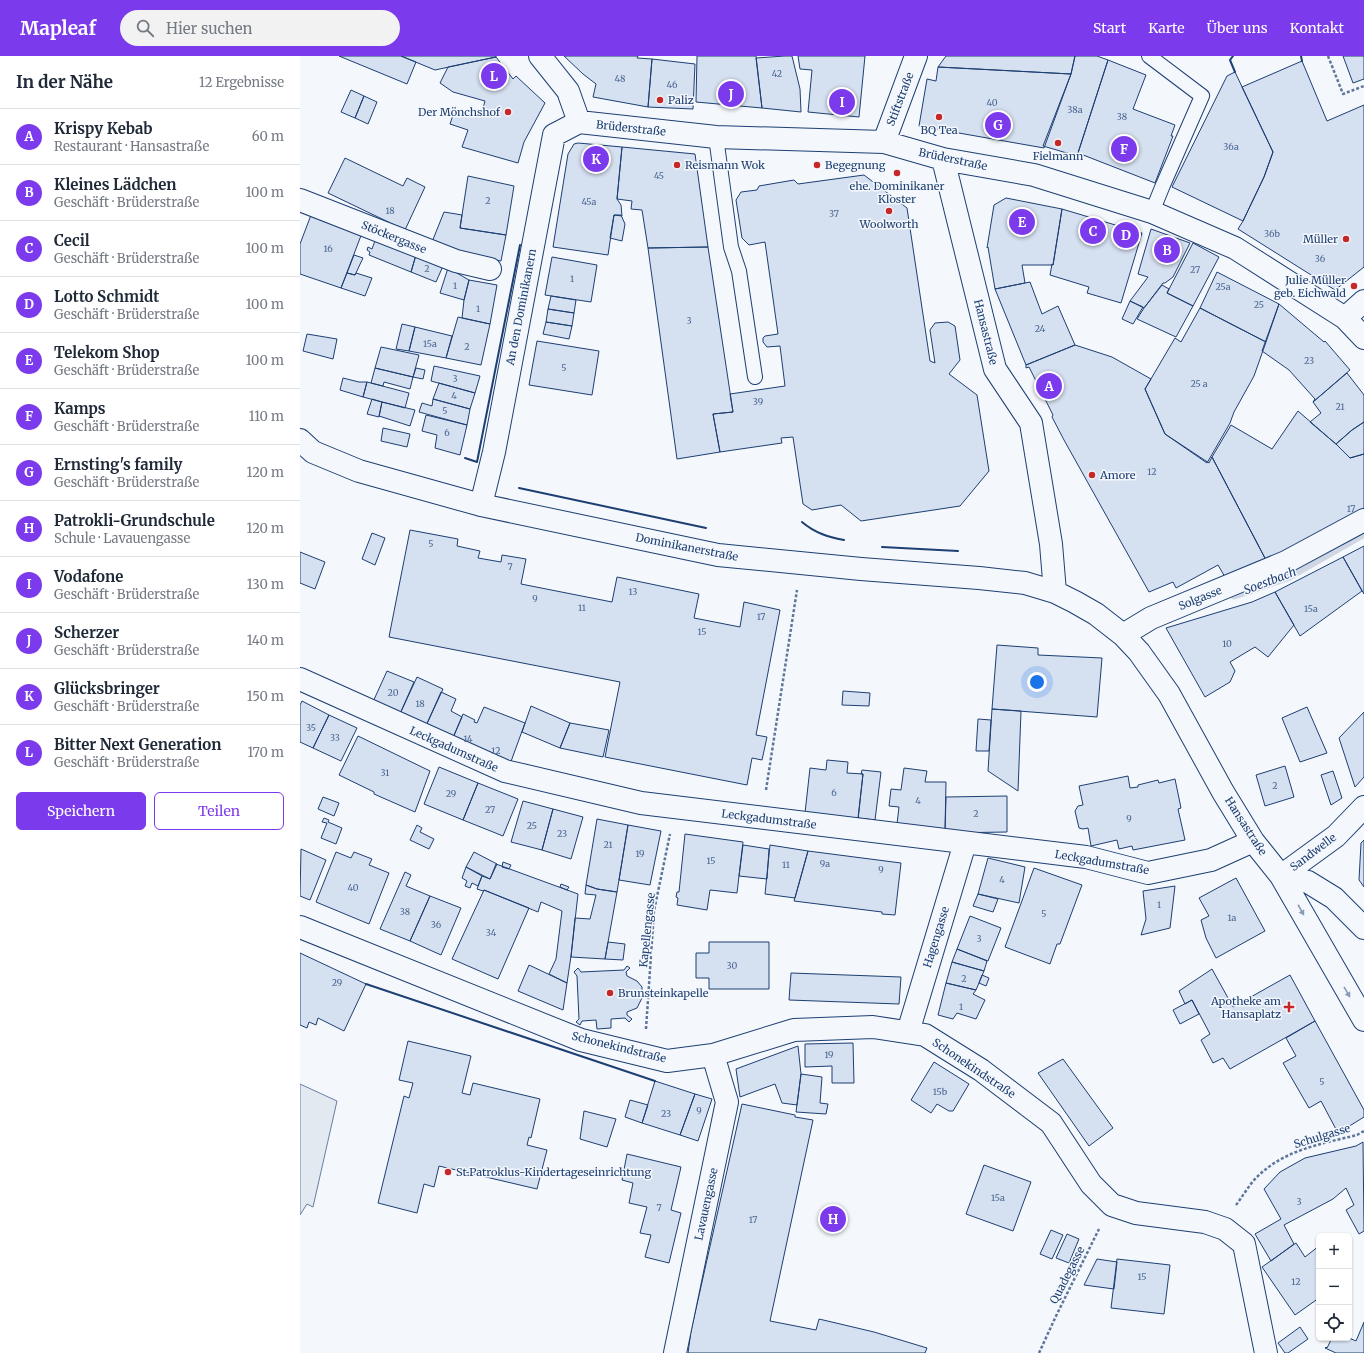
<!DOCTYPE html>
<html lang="de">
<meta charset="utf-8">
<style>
:root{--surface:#fff;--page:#f2f2f3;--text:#1f2937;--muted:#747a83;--line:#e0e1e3;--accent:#7c3aed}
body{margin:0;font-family:Merriweather,serif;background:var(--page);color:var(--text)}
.controls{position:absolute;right:12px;bottom:12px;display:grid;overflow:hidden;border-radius:6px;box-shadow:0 1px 3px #0004}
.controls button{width:36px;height:36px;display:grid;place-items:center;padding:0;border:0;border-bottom:1px solid var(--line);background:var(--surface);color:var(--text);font:20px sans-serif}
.you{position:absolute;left:737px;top:626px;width:14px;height:14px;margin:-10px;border:3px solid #fff;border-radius:50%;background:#1a73e8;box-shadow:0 0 0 6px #1a73e833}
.badge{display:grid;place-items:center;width:26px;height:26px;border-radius:50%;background:var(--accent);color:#fff;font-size:13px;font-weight:700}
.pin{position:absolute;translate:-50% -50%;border:2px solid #fff;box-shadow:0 1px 4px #0006}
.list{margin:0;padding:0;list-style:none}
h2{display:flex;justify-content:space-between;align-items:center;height:52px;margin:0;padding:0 16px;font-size:17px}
h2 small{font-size:13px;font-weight:400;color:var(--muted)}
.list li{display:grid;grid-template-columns:26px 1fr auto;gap:12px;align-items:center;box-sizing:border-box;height:56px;padding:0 16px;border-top:1px solid var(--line)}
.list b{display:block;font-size:15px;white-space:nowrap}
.list p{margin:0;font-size:13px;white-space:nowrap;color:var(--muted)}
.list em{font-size:13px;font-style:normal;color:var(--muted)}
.actions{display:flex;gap:8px;padding:12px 16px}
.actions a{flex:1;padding:9px 0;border:1px solid var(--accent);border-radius:6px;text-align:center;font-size:14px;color:var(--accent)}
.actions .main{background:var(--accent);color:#fff}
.icon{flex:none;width:22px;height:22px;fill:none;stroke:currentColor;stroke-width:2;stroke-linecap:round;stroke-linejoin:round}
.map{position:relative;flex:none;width:1064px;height:1297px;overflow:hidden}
header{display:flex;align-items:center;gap:24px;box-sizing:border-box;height:56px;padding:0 20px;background:var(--accent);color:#fff}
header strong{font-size:19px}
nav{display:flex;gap:22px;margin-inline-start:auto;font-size:14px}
.search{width:280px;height:36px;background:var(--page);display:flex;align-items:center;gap:10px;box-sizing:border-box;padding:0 14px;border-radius:22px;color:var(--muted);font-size:15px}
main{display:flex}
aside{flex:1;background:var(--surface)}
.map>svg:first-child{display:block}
.green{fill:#e3e9f0;stroke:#687fa3}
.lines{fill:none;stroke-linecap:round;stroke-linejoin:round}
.stream{stroke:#cfd7e4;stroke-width:9}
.building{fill:#d5e0f0;stroke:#1d3f73}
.lane-casing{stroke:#1d3f73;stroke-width:16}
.street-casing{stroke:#1d3f73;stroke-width:24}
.path{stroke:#5e769c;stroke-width:2.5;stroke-dasharray:3 2;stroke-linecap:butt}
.lane{stroke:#f4f7fb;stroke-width:14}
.street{stroke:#f4f7fb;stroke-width:22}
.wall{stroke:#1d3f73;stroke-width:2}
.oneway{fill:#889bb7}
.poi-dot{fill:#c62828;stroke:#f4f7fb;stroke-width:1.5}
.labels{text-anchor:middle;stroke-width:3;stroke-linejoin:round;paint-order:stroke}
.number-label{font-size:9px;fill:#4b6792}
.street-label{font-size:11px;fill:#1d3f73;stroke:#f4f7fb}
.poi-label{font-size:11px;fill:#1d3f73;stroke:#f4f7fb;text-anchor:start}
.water-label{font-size:12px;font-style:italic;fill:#1d3f73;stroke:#f4f7fb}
</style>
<header>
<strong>Mapleaf</strong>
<div class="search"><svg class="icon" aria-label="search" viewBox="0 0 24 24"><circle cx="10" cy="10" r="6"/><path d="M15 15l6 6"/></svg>Hier suchen</div>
<nav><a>Start</a><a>Karte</a><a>Über uns</a><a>Kontakt</a></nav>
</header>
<main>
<aside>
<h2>In der Nähe<small>12 Ergebnisse</small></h2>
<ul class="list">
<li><span class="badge">A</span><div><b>Krispy Kebab</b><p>Restaurant · Hansastraße</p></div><em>60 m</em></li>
<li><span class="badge">B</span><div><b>Kleines Lädchen</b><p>Geschäft · Brüderstraße</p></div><em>100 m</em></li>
<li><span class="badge">C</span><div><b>Cecil</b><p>Geschäft · Brüderstraße</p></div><em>100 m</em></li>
<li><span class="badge">D</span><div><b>Lotto Schmidt</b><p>Geschäft · Brüderstraße</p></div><em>100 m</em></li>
<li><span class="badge">E</span><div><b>Telekom Shop</b><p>Geschäft · Brüderstraße</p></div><em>100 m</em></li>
<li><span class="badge">F</span><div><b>Kamps</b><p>Geschäft · Brüderstraße</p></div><em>110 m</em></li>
<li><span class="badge">G</span><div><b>Ernsting's family</b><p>Geschäft · Brüderstraße</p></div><em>120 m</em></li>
<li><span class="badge">H</span><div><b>Patrokli-Grundschule</b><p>Schule · Lavauengasse</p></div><em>120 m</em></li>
<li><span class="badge">I</span><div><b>Vodafone</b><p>Geschäft · Brüderstraße</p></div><em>130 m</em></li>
<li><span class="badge">J</span><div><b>Scherzer</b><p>Geschäft · Brüderstraße</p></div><em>140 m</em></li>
<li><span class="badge">K</span><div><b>Glücksbringer</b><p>Geschäft · Brüderstraße</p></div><em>150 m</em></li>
<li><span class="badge">L</span><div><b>Bitter Next Generation</b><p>Geschäft · Brüderstraße</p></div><em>170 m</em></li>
</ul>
<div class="actions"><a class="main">Speichern</a><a>Teilen</a></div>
</aside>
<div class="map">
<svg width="1064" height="1297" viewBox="0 0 1064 1297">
<rect width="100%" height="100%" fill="#f4f7fb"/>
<path class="green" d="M0,1028L37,1045L13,1151L7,1148L0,1159Z"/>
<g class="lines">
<path class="stream" d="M934,539L987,521L1064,477"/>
</g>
<path class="building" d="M39,0H101L116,6L107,28Z
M101,0H196V1L135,14Z
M264,0H338L337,2L352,3L348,51L293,41L296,28L283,18Z
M397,0H456L462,52L396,46Z
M485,0H492L500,33L501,56L462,52L456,2Z
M498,0H565L559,61L508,56L512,14L500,13Z
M646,0H775L771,18L638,11Z
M775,0H797L808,4L777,100L743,90L771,18Z
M1043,0H1064V23L1053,27Z
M196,1L213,23L216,20L245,47L224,86L218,107L162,91L168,74L150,68L155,53L181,60L185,45L153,36L140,27L148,11Z
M352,3L395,8L393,53L348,51Z
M808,4L846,19L833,53L875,69L871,80H873L855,127L778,97Z
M1002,5L1027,65L1064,49V211L1035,234L938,173L943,165L964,121L973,96L942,31Z
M638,11L771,18L744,92L619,70L627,23L636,25Z
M935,16L973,96L964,121L943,165L872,131L927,20Z
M51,34L64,40L55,62L41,56Z
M64,40L77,46L68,68L55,62Z
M278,87L322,91L317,143L321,149L322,160L314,159L308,199L253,191L268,98L274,88Z
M322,91L395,98L408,191L348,192L342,154L331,153L332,145L317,143Z
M45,102L103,130L107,122L125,131L105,174L28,137Z
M564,119L607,152L630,305L635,307L630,274L635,267L648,266L655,270L660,304L649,318L677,339L689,415L660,450L561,465L541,449L512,454L503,448L493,381L481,382L482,387L420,396L413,358L433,356L430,338L485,330L480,290L467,291L463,286V282L465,280L478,278L465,186L449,189L442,182L436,144L441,136L457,134L459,130L494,124L498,128Z
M168,120L214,130L206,179L160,172Z
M706,142L762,153L753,209H722L725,227L695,233L688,191L687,192L694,149Z
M762,153L842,177L821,247L787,237L789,231L750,219L752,208L753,209Z
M144,156L162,159L160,172L206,179L201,205L158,197L132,186Z
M11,159L62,177L41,232L0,218V188Z
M314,159H321L325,168L322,185L310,182Z
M851,173L890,187L873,221L865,227H863L844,252L830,245L848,221L838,218Z
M76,182L116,199L111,216L69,199L70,196L67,194L68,191L72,193Z
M893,187L919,201L893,250L867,237Z
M408,191L433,356L413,358L420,396L377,403L348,192Z
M54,199L63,202L55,219L47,217Z
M116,199L143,210L136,226L111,216Z
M252,201L297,209L291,246L245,239Z
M148,212L169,224L164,244L140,237Z
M917,216L979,248L966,286L900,252Z
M47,217L55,219L56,217L72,222L65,240L41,232Z
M169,224L197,229L190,268L162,262L164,244Z
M730,226L742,258L758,250L775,289L726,309L695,233Z
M862,229L869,233L867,237L893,250L876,281L837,263L844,252Z
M251,240L276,244L274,257L248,253Z
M830,245L843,251L833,268L822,263Z
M979,248L1024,286L1025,285L1050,314L1013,346L1015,343L989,314L962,295Z
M900,252L966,286L954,320L934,356L930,367L907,407L865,378L845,333L875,282L881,286Z
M248,253L274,257L272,270L246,266Z
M158,261L190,268L181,309L146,302Z
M246,266L272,270L269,283L243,278Z
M102,268L115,271L109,295L96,293Z
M115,271L152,280L146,302L109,295Z
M7,278L37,283L33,303L3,295Z
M237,285L299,295L292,339L229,329Z
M775,289L812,301L851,323L845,333L865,378L909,407L912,401L966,504L925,521L918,509L876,532L873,526L849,536L764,384L752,361L753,359L729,311L726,312V309Z
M81,291L119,299L113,321L75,312Z
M134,310L180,320L175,337L131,325Z
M75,312L113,321L110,333L84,326L83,330L71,327Z
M116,312L125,314L123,323L113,321Z
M1047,317L1064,339V366L1052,374L1036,388L1010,366L1021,357L1013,346Z
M43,322L59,326H67L63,341L40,334Z
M67,326L109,337L105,352L63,341Z
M139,327L175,337L170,353L133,343Z
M72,343L82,346L79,361L67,358Z
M133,343L170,353L167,369L119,356L122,347L132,350Z
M82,346L115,354L110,370L79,360Z
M998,355L1037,389L1050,402L1064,398V456L967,506L912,401L931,369L972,393Z
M126,359L167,369L160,399L135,392L137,379L122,375Z
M1064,366V398L1050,402L1036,388L1052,374Z
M83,372L110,378L107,391L81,385Z
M110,474L158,483L157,490L180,495L178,502L201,506L202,499L226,503L221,528L312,546L317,521L399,538L394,562L440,571L444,546L480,554L456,679L467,681L462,704L452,702L447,729L305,701L320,626L89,581Z
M72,477L85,482L75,509L62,503Z
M1064,490V538L1043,501Z
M0,496L25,506L15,533L0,527Z
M1043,501L1062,535L1000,580L975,536Z
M975,536L994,569L968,601L955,591L930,606L935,615L930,626L905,641L866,572L952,546Z
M697,589L738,592V599L802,602L797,661L692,653Z
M87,615L114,626L99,660L72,648Z
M117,621L143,633L125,672L99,660Z
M543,635L570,637L569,650L542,649Z
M141,636L156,643L151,655L162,661L152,684L125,672Z
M2,645L29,659L13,692L0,686V649Z
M231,650L270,667L260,692L222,676Z
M184,651L225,667L209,711L152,684L163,658L175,664L174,666L177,667Z
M1007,651L1027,697L1000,706L982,662Z
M692,653L721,655L718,735L688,715Z
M1064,656V721L1055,731L1039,682Z
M29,659L57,672L41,705L13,692Z
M678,663L691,664L689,695H676Z
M270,667L309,674L303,701L260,692Z
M58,680L130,715L115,756L74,738V736L39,719Z
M527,704L548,706L547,717L563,718L558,764L505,757L510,712L526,714Z
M985,710L994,741L965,750L956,719Z
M139,711L178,727L163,764L124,748Z
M604,712L627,715L625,726H646L645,774L597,768L599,751L589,750L591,733L601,734Z
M562,714L581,716L575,764L558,762L563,718H561Z
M1033,715L1042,742L1031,749L1021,719Z
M828,720L830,732L838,731V729L858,724L859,727L875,723L881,752L878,753L885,784L833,794L832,790L819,793L817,784L791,790L788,772L783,773L779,772L775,755L778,750L783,749L779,730Z
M178,727L218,743L203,780L163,764Z
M707,740V776L645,777L646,741Z
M23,741L39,747L34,760L18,753Z
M223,745L253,753L242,794L211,786Z
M253,753L283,761L271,803L242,794Z
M24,762L29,764L28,766L42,772L36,788L21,782L27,767L22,766Z
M297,763L328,769L317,836L297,833L286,829Z
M117,769L122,772L120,776L134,783L129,793L110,784Z
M328,769L361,775L350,829L319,824Z
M385,778L443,786L437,837L410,834L407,854L377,849L378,842L376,841L377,836H379Z
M1064,784V831L1059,824L1061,787Z
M443,789L469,793L467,823L439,820Z
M470,789L508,795L495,842L465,838Z
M1,793L26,804L10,844L0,840Z
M508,795L601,807L595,859L582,858V856L494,845Z
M36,796L51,802L54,796L72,803L69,809L89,817L69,868L16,846Z
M174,796L197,808L190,823L166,811Z
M688,802L725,811L719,847L678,838Z
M203,806L211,809L209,813L202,811Z
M196,808L278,838L271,900L267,927L249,918L256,903L262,855L241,846L238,856L184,834L183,835L177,833L182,820L190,823Z
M166,811L182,820L178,830L172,827L170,832L165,830L167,825L162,822Z
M734,812L782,829L760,888H757L750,908L705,891Z
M105,816L111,819L106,830L130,840L110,885L80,873Z
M936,822L965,875L916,902L906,882L901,864L909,860L899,842Z
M261,828L269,831L267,834L260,831Z
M286,829L297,833L317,836L305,903L271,901L275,862L290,863L296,839L285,838Z
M875,830L870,872L841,879L846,863L843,835Z
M184,834L229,852L198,923L152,903Z
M678,838L698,843L693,856L673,850Z
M130,840L161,852L141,899L110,885Z
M670,860L701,872L688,905L657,893Z
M308,886L325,888L323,904L305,903Z
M409,886H469V933H409V922H396V897H409Z
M657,893L687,905L684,915L652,906Z
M0,897L66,928L44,975L18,962L16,969L9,966L7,972L0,969Z
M652,906L684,915L676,934L646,927Z
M229,909L267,927L263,954L218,935Z
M327,910L330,912L326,916L327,920L337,925L342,931V942L337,952L327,956V959L332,963L329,966L325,962L311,963V972L297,973L296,964L282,965L280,969L276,966L279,963L277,920L274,916L278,912L281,916L324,914Z
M912,913L933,951L990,919L1015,965L930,1013L923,1002L913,1007L901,984L910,978L892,944L885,948L879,935Z
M491,917L601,921L599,948L489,944Z
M682,919L689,922L686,930L679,927Z
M646,927L676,934L673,938L685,944L676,963L657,957L653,963L638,959Z
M892,944L899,958L880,968L873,954Z
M1015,965L1064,1054V1061L1038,1077L1021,1045L1009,1052L983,1007L996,1000L986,982Z
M108,985L171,1000L162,1037L170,1039L173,1027L240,1043L231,1082L229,1081L227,1089L247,1094L237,1133L139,1110L134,1131L124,1128L117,1157L78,1147L104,1040L109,1042L113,1027L99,1024Z
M553,987L554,1027H532V1010L505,1011V988Z
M498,990L501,1018L497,1049L482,1047L475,1028L440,1041L436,1013Z
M763,1003L813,1072L789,1090L738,1017Z
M634,1006L669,1028L653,1055H649L637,1048L631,1057L611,1044Z
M501,1018L522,1021L520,1047L528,1048L526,1058L496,1056Z
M355,1025L395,1038L380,1079L342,1067Z
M395,1038L412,1043L398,1085L380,1079Z
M330,1044L348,1049L342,1067L325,1061Z
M442,1048L495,1059V1061L513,1064L470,1265L516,1274L519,1263L574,1276L627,1292L625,1297H388L391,1275Z
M284,1055L316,1063L307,1091L280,1083Z
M1063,1086L1064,1175L1059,1178L1046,1154L1054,1149L1046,1132L1033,1143L984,1169L994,1188L971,1205L955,1178L981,1163L964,1133L980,1116L1005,1102L1056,1090Z
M327,1098L381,1111L371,1154L381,1157L369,1207L345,1201L351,1179L340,1177L347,1151L329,1147L333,1127L322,1124Z
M684,1109L731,1126L713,1175L666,1158Z
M751,1174L763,1179L752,1203L740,1198Z
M767,1178L779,1183L769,1207L756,1202Z
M996,1187L1005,1201L1019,1190V1242L995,1259L962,1211Z
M797,1203L817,1206L814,1233L784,1229Z
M817,1203L870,1209L864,1258L811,1252Z
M1064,1266V1297H1036L1025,1292L1026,1291L1027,1292L1032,1282H1049L1056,1285Z
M1000,1271L1008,1283L988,1297H985L978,1287Z"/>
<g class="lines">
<g class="lane-casing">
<path id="lane" d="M849,0L902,40L863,129L852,156
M416,81L431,191L439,215L455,321"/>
</g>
<g class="street-casing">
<path id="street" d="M240,0L268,35L279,66
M279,66L416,81L584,86L643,103L734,119L852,156L935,192L1045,262L1064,282
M584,86L616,0
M643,103L695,313L731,367L751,488L755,536
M0,144L156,205L190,213
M1045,262L1064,245
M0,384L13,396L59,415L181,449L418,499L561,513L679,522L725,527L755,536L775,546L796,558L823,579L839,596L869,638L923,736L953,785L981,820L1064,964
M181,449L194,396L254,79L279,66
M823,579L851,562L986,506L1064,464
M0,623L205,715L341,747L786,801L848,817L911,804L953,785
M981,820L1036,780L1064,751
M981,820L1008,826L1034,842L1064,872
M0,871L281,984L367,1005L413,999L494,974L573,971L625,979L681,1014L751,1067L791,1128L812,1149L836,1157L905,1166L925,1173L944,1188L966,1297
M608,976L665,787
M375,1297L427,1046L413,999"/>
</g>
<path class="path" d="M1028,0L1043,38L1064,30
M466,734L497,534
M346,973L354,855L370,778
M936,1149C943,1140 949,1129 956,1122C983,1094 1021,1088 1057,1079L1064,1075
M739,1297L756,1260L799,1173"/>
<use href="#lane" class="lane"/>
<use href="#street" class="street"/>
<path class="wall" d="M933,0L930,4L935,16
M1001,0L1002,5
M165,402L177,406L220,189
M219,432L406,472
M502,466C515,477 528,481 544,484
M582,491L658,495
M66,928L355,1025"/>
</g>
<defs><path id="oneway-solid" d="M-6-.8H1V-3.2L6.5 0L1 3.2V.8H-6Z"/></defs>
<g class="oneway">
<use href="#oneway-solid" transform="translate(1001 854) rotate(61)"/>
<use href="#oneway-solid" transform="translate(1047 936) rotate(60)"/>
</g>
<g class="poi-dot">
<circle cx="360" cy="44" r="4"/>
<circle cx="208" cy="56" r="4"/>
<circle cx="639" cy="61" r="4"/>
<circle cx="758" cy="87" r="4"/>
<circle cx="377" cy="109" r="4"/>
<circle cx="517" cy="109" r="4"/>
<circle cx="597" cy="117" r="4"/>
<circle cx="589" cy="155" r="4"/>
<circle cx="1046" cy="183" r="4"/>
<circle cx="1054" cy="230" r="4"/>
<circle cx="792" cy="419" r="4"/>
<circle cx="310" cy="937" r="4"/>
<path d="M987 945h4v4h4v4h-4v4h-4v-4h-4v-4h4z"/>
<circle cx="148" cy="1116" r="4"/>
</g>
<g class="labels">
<g class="number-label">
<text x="477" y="21">42</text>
<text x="320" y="26">48</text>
<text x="372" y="32">46</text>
<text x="692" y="50">40</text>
<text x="775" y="57">38a</text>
<text x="822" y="64">38</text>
<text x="931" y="94">36a</text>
<text x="359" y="123">45</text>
<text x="188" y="148">2</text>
<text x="289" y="149">45a</text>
<text x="90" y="158">18</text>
<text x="534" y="161">37</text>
<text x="972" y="181">36b</text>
<text x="28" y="196">16</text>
<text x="1020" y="206">36</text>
<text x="127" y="216">2</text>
<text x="895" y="217">27</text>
<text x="272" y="226">1</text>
<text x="155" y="233">1</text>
<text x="923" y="234">25a</text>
<text x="959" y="252">25</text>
<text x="178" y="256">1</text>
<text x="389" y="268">3</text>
<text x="740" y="276">24</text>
<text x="130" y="291">15a</text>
<text x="167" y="294">2</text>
<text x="1009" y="308">23</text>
<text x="264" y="315">5</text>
<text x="155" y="326">3</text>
<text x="899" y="331">25 a</text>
<text x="154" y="343">4</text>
<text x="458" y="349">39</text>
<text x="1040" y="354">21</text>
<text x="145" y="358">5</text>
<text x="147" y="380">6</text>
<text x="852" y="419">12</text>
<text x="1051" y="456">17</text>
<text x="131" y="491">5</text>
<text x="210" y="514">7</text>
<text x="333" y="539">13</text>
<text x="235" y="546">9</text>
<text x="282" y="555">11</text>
<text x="1011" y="556">15a</text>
<text x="461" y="564">17</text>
<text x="402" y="579">15</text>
<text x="927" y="591">10</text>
<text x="93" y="640">20</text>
<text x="120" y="651">18</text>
<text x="11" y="675">35</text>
<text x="35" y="685">33</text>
<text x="168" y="686">14</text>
<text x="196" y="698">12</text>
<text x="85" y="720">31</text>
<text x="975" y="733">2</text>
<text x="534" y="740">6</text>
<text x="151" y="741">29</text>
<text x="618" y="748">4</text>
<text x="190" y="757">27</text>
<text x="676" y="761">2</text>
<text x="829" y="766">9</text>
<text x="232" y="773">25</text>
<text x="262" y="781">23</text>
<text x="308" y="792">21</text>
<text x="340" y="801">19</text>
<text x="411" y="808">15</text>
<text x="525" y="811">9a</text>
<text x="486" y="812">11</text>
<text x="581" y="817">9</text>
<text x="702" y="827">4</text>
<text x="53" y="835">40</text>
<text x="859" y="852">1</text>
<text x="105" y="859">38</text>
<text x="744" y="861">5</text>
<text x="932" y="865">1a</text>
<text x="136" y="872">36</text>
<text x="191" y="880">34</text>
<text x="679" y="886">3</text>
<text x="432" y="913">30</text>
<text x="664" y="926">2</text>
<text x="37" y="930">29</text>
<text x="661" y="954">1</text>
<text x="529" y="1002">19</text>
<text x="1022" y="1029">5</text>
<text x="640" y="1039">15b</text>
<text x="399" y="1058">9</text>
<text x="366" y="1061">23</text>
<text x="698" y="1145">15a</text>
<text x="999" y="1149">3</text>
<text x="359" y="1155">7</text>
<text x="453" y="1167">17</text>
<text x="842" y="1224">15</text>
<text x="996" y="1229">12</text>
</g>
<g class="street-label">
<text transform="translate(600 43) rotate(-69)" y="4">Stiftstraße</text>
<text transform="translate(331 72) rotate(6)" y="4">Brüderstraße</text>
<text transform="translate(653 103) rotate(12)" y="4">Brüderstraße</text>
<text transform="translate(94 181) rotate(22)" y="4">Stöckergasse</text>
<text transform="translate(221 251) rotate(-79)" y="4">An den Dominikanern</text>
<text transform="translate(686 276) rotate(76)" y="4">Hansastraße</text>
<text transform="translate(387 491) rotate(11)" y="4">Dominikanerstraße</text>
<text transform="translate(900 542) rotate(-22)" y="4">Solgasse</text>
<text transform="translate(154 693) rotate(24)" y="4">Leckgadumstraße</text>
<text transform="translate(469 763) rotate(7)" y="4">Leckgadumstraße</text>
<text transform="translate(946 770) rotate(57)" y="4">Hansastraße</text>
<text transform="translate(1013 796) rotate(-37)" y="4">Sandwelle</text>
<text transform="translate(802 806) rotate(10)" y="4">Leckgadumstraße</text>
<text transform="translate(347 874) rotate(-84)" y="4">Kapellengasse</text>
<text transform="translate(636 881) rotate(-73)" y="4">Hagengasse</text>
<text transform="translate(319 991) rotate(14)" y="4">Schonekindstraße</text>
<text transform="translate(674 1012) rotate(34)" y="4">Schonekindstraße</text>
<text transform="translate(1022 1080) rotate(-17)" y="4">Schulgasse</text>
<text transform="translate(406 1148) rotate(-78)" y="4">Lavauengasse</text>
<text transform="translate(767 1219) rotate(-63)" y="4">Quadegasse</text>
</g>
<g class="poi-label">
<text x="368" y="48">Paliz</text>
<text x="200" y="60" text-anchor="end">Der Mönchshof</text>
<text x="639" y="78" text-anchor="middle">BQ Tea</text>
<text x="758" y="104" text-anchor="middle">Fielmann</text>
<text x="385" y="113">Reismann Wok</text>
<text x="525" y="113">Begegnung</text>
<text x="597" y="134" text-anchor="middle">ehe. Dominikaner<tspan x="597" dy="13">Kloster</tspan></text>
<text x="589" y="172" text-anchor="middle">Woolworth</text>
<text x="1038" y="187" text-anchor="end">Müller</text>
<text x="1046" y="228" text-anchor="end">Julie Müller<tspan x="1046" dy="13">geb. Eichwald</tspan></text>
<text x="800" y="423">Amore</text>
<text x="318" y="941">Brunsteinkapelle</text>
<text x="981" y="949" text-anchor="end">Apotheke am<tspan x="981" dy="13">Hansaplatz</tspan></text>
<text x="156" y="1120">St.Patroklus-Kindertageseinrichtung</text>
</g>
<g class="water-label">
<text transform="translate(970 525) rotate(-21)" y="4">Soestbach</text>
</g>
</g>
</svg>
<div class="controls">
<button>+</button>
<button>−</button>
<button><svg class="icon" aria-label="locate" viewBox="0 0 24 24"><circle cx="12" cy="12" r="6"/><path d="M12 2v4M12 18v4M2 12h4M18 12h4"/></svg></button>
</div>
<div class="you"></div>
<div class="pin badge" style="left:749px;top:330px">A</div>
<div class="pin badge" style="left:867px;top:194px">B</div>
<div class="pin badge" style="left:793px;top:175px">C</div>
<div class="pin badge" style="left:826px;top:179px">D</div>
<div class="pin badge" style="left:722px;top:166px">E</div>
<div class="pin badge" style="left:824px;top:93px">F</div>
<div class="pin badge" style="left:698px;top:69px">G</div>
<div class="pin badge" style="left:533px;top:1163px">H</div>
<div class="pin badge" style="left:542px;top:46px">I</div>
<div class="pin badge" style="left:431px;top:38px">J</div>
<div class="pin badge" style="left:296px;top:103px">K</div>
<div class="pin badge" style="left:194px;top:20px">L</div>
</div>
</main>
